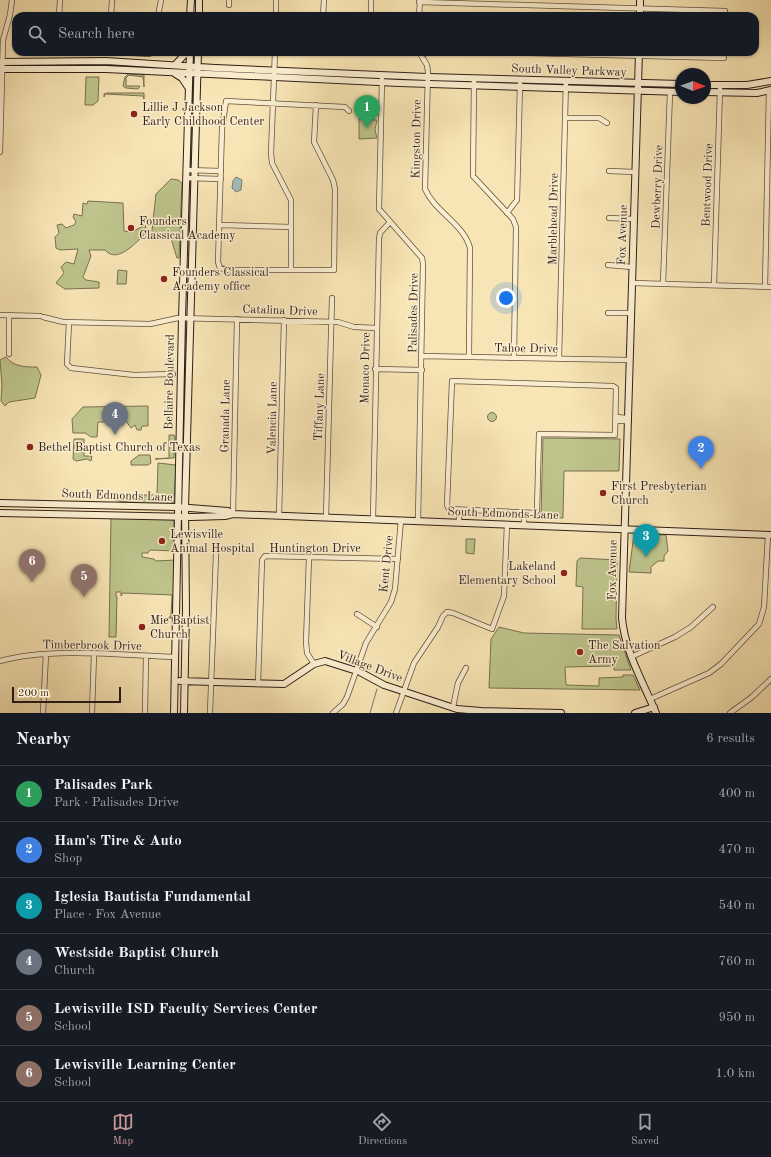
<!DOCTYPE html>
<meta charset="utf-8">
<style>
:root{--surface:#171b24;--page:#242831;--text:#f1f3f6;--muted:#9ea1a6;--line:#363941;--accent:#c59692}
body{margin:0;font-family:"Old Standard TT",serif;background:var(--page);color:var(--text)}
.compass{position:absolute;left:675px;top:68px;width:36px;height:36px;border-radius:50%;background:var(--surface);box-shadow:0 1px 3px #0004;rotate:91deg}
.scale{position:absolute;left:12px;bottom:10px;width:109px;box-sizing:border-box;padding-left:4px;border:2px solid #311e16;border-top:0;font-size:11px;line-height:14px;white-space:nowrap;color:#311e16;-webkit-text-stroke:3px #faeecf;paint-order:stroke}
.you{position:absolute;left:506px;top:298px;width:14px;height:14px;margin:-10px;border:3px solid #fff;border-radius:50%;background:#1a73e8;box-shadow:0 0 0 6px #1a73e833}
.badge{display:grid;place-items:center;width:26px;height:26px;border-radius:50%;background:var(--accent);color:#fff;font-size:13px;font-weight:700}
.pin{position:absolute;translate:-50% -33px;filter:drop-shadow(0 1px 2px #0008)}
.pin::after{content:'';position:absolute;top:21px;width:14px;height:12px;background:inherit;clip-path:polygon(0 0,100% 0,50% 100%)}
.list{margin:0;padding:0;list-style:none}
h2{display:flex;justify-content:space-between;align-items:center;height:52px;margin:0;padding:0 16px;font-size:17px}
h2 small{font-size:13px;font-weight:400;color:var(--muted)}
.list li{display:grid;grid-template-columns:26px 1fr auto;gap:12px;align-items:center;box-sizing:border-box;height:56px;padding:0 16px;border-top:1px solid var(--line)}
.list b{display:block;font-size:15px;white-space:nowrap}
.list p{margin:0;font-size:13px;white-space:nowrap;color:var(--muted)}
.list em{font-size:13px;font-style:normal;color:var(--muted)}
.icon{flex:none;width:22px;height:22px;fill:none;stroke:currentColor;stroke-width:2;stroke-linecap:round;stroke-linejoin:round}
.map{position:relative;flex:none;width:771px;height:713px;overflow:hidden}
.search{position:absolute;background:var(--surface);box-shadow:0 1px 3px #0004;left:12px;right:12px;top:12px;height:44px;display:flex;align-items:center;gap:10px;box-sizing:border-box;padding:0 14px;border-radius:12px;color:var(--muted);font-size:15px}
.sheet{height:388px;background:var(--surface)}
nav{display:flex;justify-content:space-around;align-items:center;box-sizing:border-box;height:56px;border-top:1px solid var(--line);background:var(--surface);font-size:11px;color:var(--muted)}
nav a{display:grid;justify-items:center;gap:2px}
nav .on{color:var(--accent)}
.map>svg:first-child{display:block}
.green{fill:#bec48c;stroke:#787151}
.water{fill:#a1bdb7;stroke:#747d77}
.lines{fill:none;stroke-linecap:round;stroke-linejoin:round}
.stream{stroke:#747d77;stroke-width:1}
.street-casing{stroke:#63503e;stroke-width:6}
.secondary-casing{stroke:#311e16;stroke-width:8}
.street{stroke:#faeecf;stroke-width:4.5}
.secondary{stroke:#faeecf;stroke-width:6}
.poi-dot{fill:#8f2418;stroke:#faeecf;stroke-width:1.5}
.labels{text-anchor:middle;stroke-width:3;stroke-linejoin:round;paint-order:stroke}
.street-label{font-size:12px;fill:#311e16;stroke:#faeecf}
.poi-label{font-size:12px;fill:#311e16;stroke:#faeecf;text-anchor:start}
</style>
<div class="map">
<svg width="771" height="713" viewBox="0 0 771 713">
<rect width="100%" height="100%" fill="#f8e5b5"/>
<filter id="stains"><feTurbulence type="fractalNoise" baseFrequency=".005" numOctaves="4"/><feColorMatrix values="0 0 0 0 .2 0 0 0 0 .09 0 0 0 0 .02 0 0 0 .5 -.17"/></filter>
<radialGradient id="worn" r=".72"><stop offset=".6" stop-color="#630" stop-opacity="0"/><stop offset="1" stop-color="#630" stop-opacity=".3"/></radialGradient>
<path class="green" d="M128,74L144,75V87L143,77L129,75L126,78V86H140L138,89L126,88L123,86L125,77Z
M86,77H99L98,101L93,105H85Z
M192,79L194,128L193,168H191L190,136Z
M107,93H144V99L143,96L105,94L104,97V94Z
M359,119L377,120L375,130L377,138L359,139Z
M171,179L178,180L182,183L179,258H177L170,235L153,233L152,231L156,194Z
M188,184H191L192,209L189,256L186,251Z
M88,201L123,203L124,231L132,232L145,225L147,232C137,241 118,265 105,250H89L91,256L83,277L86,280L99,282V288L65,289L56,283L64,273L61,267L66,262L74,264L78,249L60,250L56,248L55,237L59,233L57,225L62,224L66,228L74,225L76,222L73,217L74,214L82,216L83,203L87,204Z
M188,265L189,270L188,312L186,266Z
M118,270L127,271L126,284H117Z
M185,322L187,352L185,423L183,426Z
M6,357C14,367 25,367 37,367L41,375L35,398L9,402L5,406L1,401L2,385L0,360Z
M148,406V426H142L141,430H137L135,425L131,428L126,421L119,419L118,413H113L112,422H98L97,437H91L85,433H73L72,419L83,407Z
M487.5 417a4.5 4.5 0 1 1 9 0a4.5 4.5 0 1 1-9 0Z
M169,435H174L175,437L174,458L155,459L169,458Z
M543,438L620,439L619,471H564L563,518L541,517Z
M74,439H84V456H92L91,461L87,459L76,461L73,459Z
M139,455H150L151,463L148,465H131V461Z
M158,463L176,465L174,502C166,506 125,503 115,500L114,497L117,495H157Z
M111,516L170,518L174,521L175,551L150,550L148,553H142V557L154,559L156,561L175,560L173,618H168L171,616L172,595L123,593L121,596V592H116V596L117,597L116,637H109Z
M634,534L666,535L668,551L664,556V561H658L651,567V573L629,572Z
M466,539H475L474,554L466,553Z
M580,558L617,560L616,619L617,629H582L583,587L576,586L577,561Z
M499,627L524,633L619,635L631,670H614V666L565,667L566,685L599,686V678L623,677V675H633L640,690L489,688L491,639Z"/>
<path class="water" d="M236,177L242,180L241,190L236,192L232,188L233,181Z"/>
<g class="lines">
<path class="stream" d="M370,713L377,689"/>
<g class="street-casing">
<path id="street" d="M419,2L725,11
M229,5V0
M59,16L60,0
M111,16L112,0
M158,16L161,0
M276,16V0
M323,16L324,0
M371,16V0
M419,16L420,0
M113,52L149,54L154,52
M275,52L271,153L272,163L291,200V270
M419,52L427,65L428,72L425,189C435,212 464,224 470,248L469,356
M489,52L724,58
M422,55L428,52
M474,78L473,176L513,219L516,227L514,357
M382,79L379,209L422,258L423,264L418,521
M316,105L314,142L333,180L335,189L334,270H229L220,268L218,262L222,129L226,101C266,103 306,105 345,107L349,111
M566,118H599L607,123
M0,152L3,40L10,15L12,0
M186,170L221,171
M609,171L635,172
M186,178L221,179
M507,213L517,200L520,84
M609,218L634,219
M220,225L291,227
M608,265L632,267
M632,283L771,287
M663,284L670,92
M714,285L720,89
M765,287L769,91
M608,313H631
M0,315L40,316
M43,317L63,322L150,324L178,318L338,322L354,327L376,328
M69,322L67,364L71,368L134,375L173,374
M9,354V316
M422,356L629,360
M559,358L566,80
M375,369L422,370
M452,381L613,386L616,388L615,435L539,434L537,511L535,513L449,509L447,505Z
M616,417L627,418
M616,421H627
M233,514L237,319
M279,516L284,320
M326,517L332,298
M373,519L379,239L380,233L390,222
M459,522V511
M524,525V513
M309,558L306,642L307,653L314,664
M357,614L377,627
M631,657L675,637L691,627L713,607
M0,661C50,647 123,655 175,657
M258,684L262,560L265,556L398,559
M650,699L709,673L721,664L759,624L764,607L768,535
M453,707L458,683L466,668
M43,713L46,654
M92,713L94,654
M145,713L146,656
M210,713L216,554
M333,713L343,704L347,697L366,643L391,602L395,589L401,520
M396,713L414,663L438,627L443,616L447,612L453,613L492,629L504,596L507,524
M730,713L752,697L771,679"/>
</g>
<g class="secondary-casing">
<path id="secondary" d="M190,16L191,0
M199,16V0
M640,16V0
M639,52L622,618C625,652 643,682 656,713
M0,62L106,61L215,68L428,77L681,84
M175,65L187,52
M0,69H106L399,83L681,92
M174,73L182,78L188,87
M705,85H747L771,81
M705,92L757,93L771,90
M0,503L177,507L228,511L233,514
M0,513L191,517L225,516L233,514L771,535
M180,681L284,684L314,664L325,661L360,672L384,685L457,709L481,711L561,713
M174,713L182,318L190,52
M184,713L186,610L185,509L198,52
M635,713L654,707"/>
</g>
<use href="#street" class="street"/>
<use href="#secondary" class="secondary"/>
</g>
<g class="poi-dot">
<circle cx="134" cy="114" r="4"/>
<circle cx="131" cy="228" r="4"/>
<circle cx="164" cy="279" r="4"/>
<circle cx="30" cy="447" r="4"/>
<circle cx="603" cy="493" r="4"/>
<circle cx="162" cy="541" r="4"/>
<circle cx="564" cy="573" r="4"/>
<circle cx="142" cy="627" r="4"/>
<circle cx="580" cy="652" r="4"/>
</g>
<g class="labels">
<g class="street-label">
<text transform="translate(569 70) rotate(2)" y="4">South Valley Parkway</text>
<text transform="translate(416 139) rotate(-89)" y="4">Kingston Drive</text>
<text transform="translate(707 185) rotate(-88)" y="4">Bentwood Drive</text>
<text transform="translate(657 187) rotate(-88)" y="4">Dewberry Drive</text>
<text transform="translate(553 219) rotate(-89)" y="4">Marblehead Drive</text>
<text transform="translate(622 235) rotate(-88)" y="4">Fox Avenue</text>
<text transform="translate(280 310) rotate(2)" y="4">Catalina Drive</text>
<text transform="translate(413 313) rotate(-89)" y="4">Palisades Drive</text>
<text transform="translate(526 348) rotate(1)" y="4">Tahoe Drive</text>
<text transform="translate(365 368) rotate(-89)" y="4">Monaco Drive</text>
<text transform="translate(169 382) rotate(-89)" y="4">Bellaire Boulevard</text>
<text transform="translate(319 407) rotate(-88)" y="4">Tiffany Lane</text>
<text transform="translate(225 416) rotate(-89)" y="4">Granada Lane</text>
<text transform="translate(272 418) rotate(-89)" y="4">Valencia Lane</text>
<text transform="translate(117 495) rotate(2)" y="4">South Edmonds Lane</text>
<text transform="translate(503 513) rotate(2)" y="4">South Edmonds Lane</text>
<text x="315" y="552">Huntington Drive</text>
<text transform="translate(386 564) rotate(-84)" y="4">Kent Drive</text>
<text transform="translate(612 570) rotate(-89)" y="4">Fox Avenue</text>
<text transform="translate(92 645) rotate(1)" y="4">Timberbrook Drive</text>
<text transform="translate(370 666) rotate(21)" y="4">Village Drive</text>
</g>
<g class="poi-label">
<text x="142" y="111">Lillie J Jackson<tspan x="142" dy="14">Early Childhood Center</tspan></text>
<text x="139" y="225">Founders<tspan x="139" dy="14">Classical Academy</tspan></text>
<text x="172" y="276">Founders Classical<tspan x="172" dy="14">Academy office</tspan></text>
<text x="38" y="451">Bethel Baptist Church of Texas</text>
<text x="611" y="490">First Presbyterian<tspan x="611" dy="14">Church</tspan></text>
<text x="170" y="538">Lewisville<tspan x="170" dy="14">Animal Hospital</tspan></text>
<text x="556" y="570" text-anchor="end">Lakeland<tspan x="556" dy="14">Elementary School</tspan></text>
<text x="150" y="624">Mie Baptist<tspan x="150" dy="14">Church</tspan></text>
<text x="588" y="649">The Salvation<tspan x="588" dy="14">Army</tspan></text>
</g>
</g>
<rect width="100%" height="100%" filter="url(#stains)"/>
<rect width="100%" height="100%" fill="url(#worn)"/>
</svg>
<svg class="compass" viewBox="-18 -18 36 36"><path d="M0-13l5 13h-10z" fill="#e53935"/><path d="M0 13l5-13h-10z" fill="#9ea1a6"/></svg>
<div class="scale">200 m</div>
<div class="you"></div>
<div class="pin badge" style="left:367px;top:128px;background:#2e9e5b">1</div>
<div class="pin badge" style="left:701px;top:469px;background:#3f7fe0">2</div>
<div class="pin badge" style="left:646px;top:557px;background:#0f9aa8">3</div>
<div class="pin badge" style="left:115px;top:435px;background:#6b7280">4</div>
<div class="pin badge" style="left:84px;top:597px;background:#8d6e63">5</div>
<div class="pin badge" style="left:32px;top:582px;background:#8d6e63">6</div>
<div class="search"><svg class="icon" aria-label="search" viewBox="0 0 24 24"><circle cx="10" cy="10" r="6"/><path d="M15 15l6 6"/></svg>Search here</div>
</div>
<section class="sheet">
<h2>Nearby<small>6 results</small></h2>
<ul class="list">
<li><span class="badge" style="background:#2e9e5b">1</span><div><b>Palisades Park</b><p>Park · Palisades Drive</p></div><em>400 m</em></li>
<li><span class="badge" style="background:#3f7fe0">2</span><div><b>Ham's Tire &amp; Auto</b><p>Shop</p></div><em>470 m</em></li>
<li><span class="badge" style="background:#0f9aa8">3</span><div><b>Iglesia Bautista Fundamental</b><p>Place · Fox Avenue</p></div><em>540 m</em></li>
<li><span class="badge" style="background:#6b7280">4</span><div><b>Westside Baptist Church</b><p>Church</p></div><em>760 m</em></li>
<li><span class="badge" style="background:#8d6e63">5</span><div><b>Lewisville ISD Faculty Services Center</b><p>School</p></div><em>950 m</em></li>
<li><span class="badge" style="background:#8d6e63">6</span><div><b>Lewisville Learning Center</b><p>School</p></div><em>1.0 km</em></li>
</ul>
</section>
<nav>
<a class="on"><svg class="icon" aria-label="map" viewBox="0 0 24 24"><path d="M3 6l6-2 6 2 6-2v14l-6 2-6-2-6 2zM9 4v14M15 6v14"/></svg>Map</a>
<a><svg class="icon" aria-label="directions" viewBox="0 0 24 24"><path d="M12 3l9 9-9 9-9-9zM9 14v-3h6M13 9l2 2-2 2"/></svg>Directions</a>
<a><svg class="icon" aria-label="saved" viewBox="0 0 24 24"><path d="M7 4h10v16l-5-4-5 4z"/></svg>Saved</a>
</nav>
